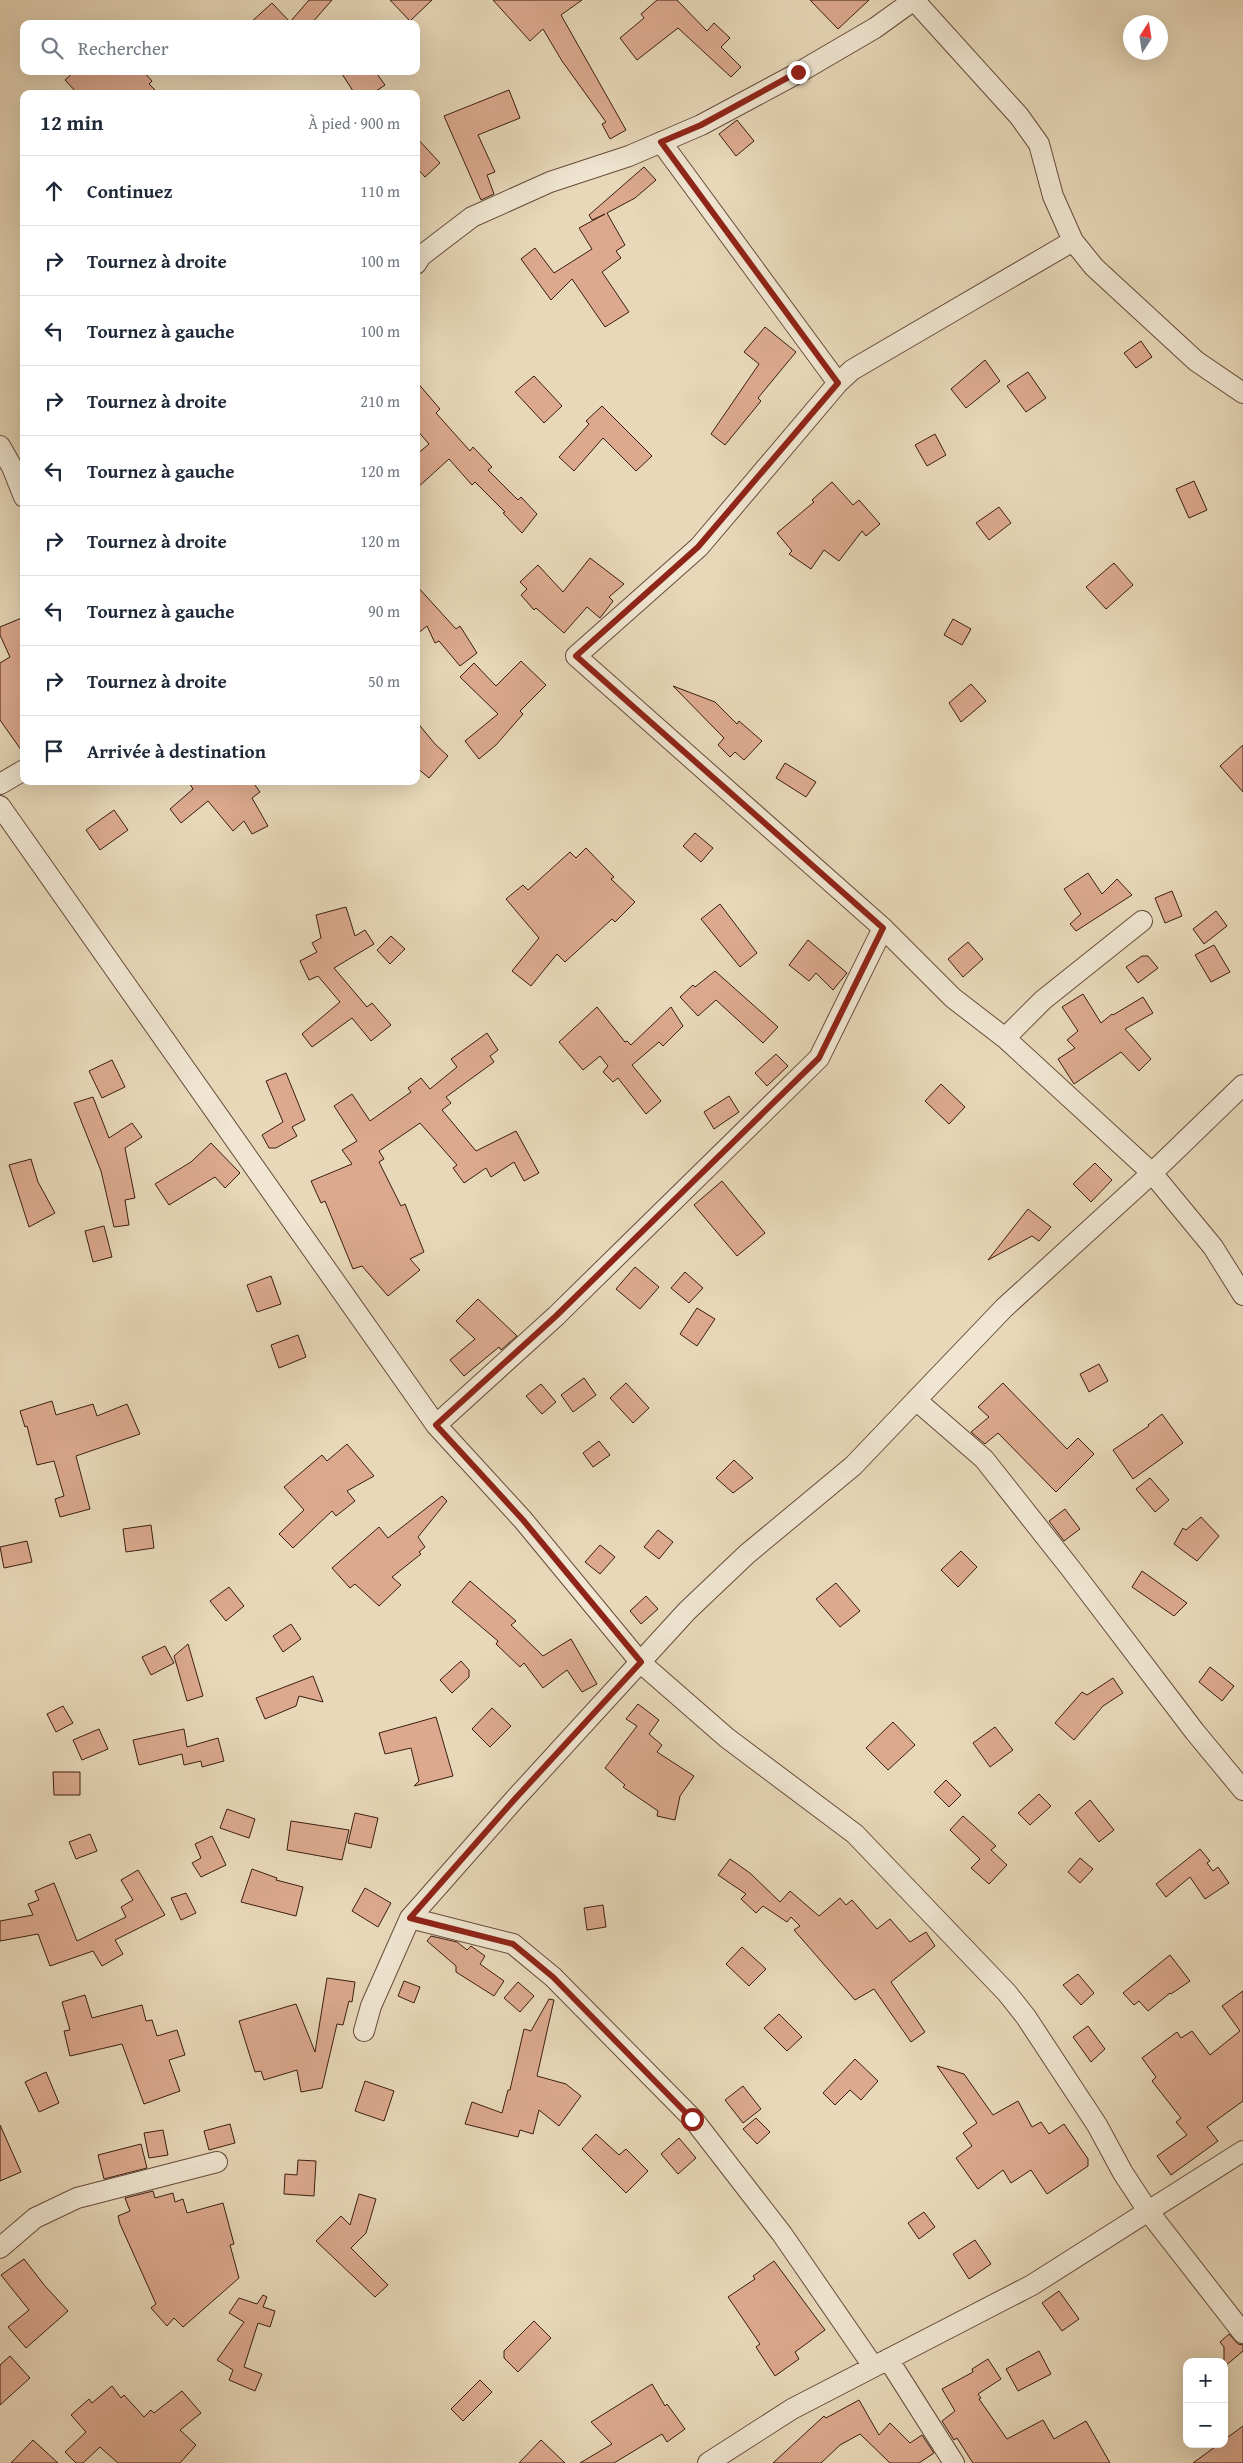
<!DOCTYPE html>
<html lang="fr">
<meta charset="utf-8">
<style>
:root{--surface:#fff;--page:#f2f2f3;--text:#1f2937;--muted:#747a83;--line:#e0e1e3}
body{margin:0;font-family:"Gentium Book Plus",serif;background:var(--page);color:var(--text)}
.controls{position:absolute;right:15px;bottom:15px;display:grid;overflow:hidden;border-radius:10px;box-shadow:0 5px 20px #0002}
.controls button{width:45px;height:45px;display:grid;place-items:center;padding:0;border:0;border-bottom:1px solid var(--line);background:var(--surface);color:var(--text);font:25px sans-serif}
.compass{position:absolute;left:1123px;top:15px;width:45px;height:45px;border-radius:50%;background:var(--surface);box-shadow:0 5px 20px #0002;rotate:12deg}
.stop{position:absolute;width:15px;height:15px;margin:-11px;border:4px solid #8f2418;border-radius:50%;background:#fff}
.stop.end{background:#8f2418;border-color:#fff;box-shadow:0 1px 5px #0008}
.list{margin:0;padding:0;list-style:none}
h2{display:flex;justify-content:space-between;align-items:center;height:65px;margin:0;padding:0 20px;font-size:21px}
h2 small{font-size:16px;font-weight:400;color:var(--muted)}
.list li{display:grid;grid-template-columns:32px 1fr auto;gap:15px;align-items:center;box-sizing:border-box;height:70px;padding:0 20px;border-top:1px solid var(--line)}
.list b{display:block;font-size:19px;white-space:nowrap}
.list em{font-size:16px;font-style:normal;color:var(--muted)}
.icon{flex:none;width:28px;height:28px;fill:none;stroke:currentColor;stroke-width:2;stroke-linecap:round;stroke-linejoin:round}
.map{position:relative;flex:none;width:1243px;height:2463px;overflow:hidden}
.search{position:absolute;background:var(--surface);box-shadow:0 5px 20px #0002;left:20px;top:20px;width:400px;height:55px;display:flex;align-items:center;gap:12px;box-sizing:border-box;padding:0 18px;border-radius:10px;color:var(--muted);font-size:19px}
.panel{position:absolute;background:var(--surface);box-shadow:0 5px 20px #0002;left:20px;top:90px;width:400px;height:695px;border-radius:10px}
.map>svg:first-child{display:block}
.building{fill:#dca98e;stroke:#3a1e11}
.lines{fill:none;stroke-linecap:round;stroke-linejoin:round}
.street-casing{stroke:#664c3b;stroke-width:22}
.street{stroke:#f0e6d2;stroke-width:20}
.route{stroke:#8f2418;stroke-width:6}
</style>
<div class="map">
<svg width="1243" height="2463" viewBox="0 0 1243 2463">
<rect width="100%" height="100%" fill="#e8d8b9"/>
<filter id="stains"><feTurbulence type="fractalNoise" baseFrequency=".004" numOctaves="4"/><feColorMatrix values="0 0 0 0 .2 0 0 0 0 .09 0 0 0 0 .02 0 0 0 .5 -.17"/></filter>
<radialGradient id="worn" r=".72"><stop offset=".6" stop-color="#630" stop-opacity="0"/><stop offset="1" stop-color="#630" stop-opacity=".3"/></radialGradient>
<path class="building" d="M309,0H332L311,24H249L272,3L290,22Z
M390,0H432L410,21Z
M493,0H582L561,15L626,130L610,139L602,124L606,122L562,61L543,29L530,41Z
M657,0H677L707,31L714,23L730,38L721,47L741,67L731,77L678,28L637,60L620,38L644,18L641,14Z
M810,0H869L838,29Z
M75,71H143L152,81L149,84L159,94H78L65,80Z
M340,71H375L385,85L372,94H355Z
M509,90L520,118L478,135L495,172L487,175L494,194L481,200L444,116Z
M737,120L754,141L736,156L719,134Z
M416,137L440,163L425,177L416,167Z
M644,167L656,180L635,198L607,213L625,245L616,251L621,258L602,272L629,312L605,327L572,279L551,300L521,259L535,248L554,273L592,249L579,228L605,214L592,220L589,215Z
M765,327L796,352L758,398L761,401L725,445L711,434L759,364L744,352Z
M1141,341L1152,357L1136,368L1124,353Z
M985,360L1000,381L966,408L951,389Z
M1028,372L1046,398L1026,412L1007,386Z
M534,376L562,406L544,423L515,392Z
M416,381L440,409L436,413L470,451L473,447L492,467L488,470L518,500L521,497L537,514L522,533L503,513L505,512L475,482L472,485L449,459L416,489V455L429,444L416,429Z
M602,406L652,456L636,471L603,438L574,471L559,457L589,424L586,421Z
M935,434L946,455L927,466L915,445Z
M1194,481L1207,510L1189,518L1176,489Z
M832,482L853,505L859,500L880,524L866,536L862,531L839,561L824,550L811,569L789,554L792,551L777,533L814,502L812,500Z
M999,507L1011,523L989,540L976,523Z
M590,558L624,584L609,597L613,601L600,618L587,607L564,633L536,608L534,610L521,595L527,589L520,582L538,565L563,592Z
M1114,563L1133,585L1106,609L1086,587Z
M416,585L456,629L460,626L477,653L460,666L439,641L435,643L427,626L416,635Z
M24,617V754L0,720V663L10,657L0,635V627Z
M953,619L971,629L962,645L944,635Z
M521,661L546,685L520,711L523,714L496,745L479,759L465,741L498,714L460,677L474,663L496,686Z
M971,684L986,701L961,722L949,703Z
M673,686L715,702L737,724L739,721L762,741L744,760L735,752L730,757L718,745L724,738Z
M416,721L435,744L448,756L429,778L416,767Z
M1243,745V792L1220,766Z
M785,763L816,782L806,797L776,778Z
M188,781H252L260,792L252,798L268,826L252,834L244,821L233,831L208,801L181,823L170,809L193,789Z
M114,810L128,830L100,850L86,830Z
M695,833L713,848L701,862L683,846Z
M586,848L614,877L611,879L635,902L615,922L612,919L565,962L557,954L531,986L512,971L539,938L506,899L523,885L528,890L570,852L576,858Z
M1088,873L1102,894L1117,879L1132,895L1076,931L1070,924L1081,914L1064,889Z
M1172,891L1182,916L1165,923L1155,898Z
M720,904L757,953L740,967L701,919Z
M346,907L355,936L365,930L374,944L334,968L367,1007L372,1003L391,1025L371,1041L352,1018L312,1047L302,1034L340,1002L318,976L309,980L300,961L317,952L312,943L321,938L316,915Z
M1216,911L1227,926L1204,944L1193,929Z
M391,936L405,949L390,964L377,950Z
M808,940L847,973L833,990L816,973L809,981L789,965Z
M968,942L983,959L963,977L948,959Z
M1214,945L1230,972L1211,982L1195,955Z
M1142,956H1148L1158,968L1138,983L1126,967Z
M715,971L778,1027L763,1043L716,1000L698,1016L680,997L693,985L695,987Z
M1083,994L1101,1023L1112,1014L1113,1015L1143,997L1153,1013L1125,1029L1151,1059L1139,1071L1121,1052L1074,1084L1058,1059L1075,1048L1067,1040L1078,1031L1062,1007Z
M597,1007L625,1042L627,1041L631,1045L671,1007L683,1026L663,1046L659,1042L632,1065L661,1101L646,1114L618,1078L613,1082L603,1072L608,1066L600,1056L583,1070L559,1042Z
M487,1033L498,1050L490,1056L494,1062L446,1097L451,1103L442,1110L476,1151L516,1131L539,1173L524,1181L514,1162L491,1177L486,1168L464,1183L453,1168L457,1165L420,1123L379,1151L384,1159L379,1162L401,1206L405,1204L424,1252L410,1259L420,1270L388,1296L362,1266L353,1269L325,1201L321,1203L311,1181L352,1164L342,1150L357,1141L334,1106L352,1094L370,1121L411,1092L408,1088L421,1078L430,1089L457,1067L451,1059Z
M776,1054L788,1066L767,1086L755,1073Z
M112,1060L125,1087L102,1098L89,1071Z
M286,1073L305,1120L292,1127L297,1136L276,1148H269L262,1135L283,1122L266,1081Z
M941,1084L965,1107L949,1124L925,1101Z
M729,1096L739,1112L714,1129L704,1112Z
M93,1097L109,1138L132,1123L142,1137L125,1148L135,1198L125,1200L129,1225L114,1227L101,1171L74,1103Z
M211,1143L240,1173L225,1188L215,1177L169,1205L155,1184L191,1162Z
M31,1159L38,1182L55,1213L29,1227L9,1165Z
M1095,1163L1112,1180L1091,1202L1073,1184Z
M722,1181L765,1233L737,1256L694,1205Z
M1028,1209L1051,1227L1039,1241L1032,1236L988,1260Z
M104,1226L112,1257L93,1262L85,1231Z
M635,1267L659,1287L640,1309L616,1289Z
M685,1272L703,1288L689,1303L671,1288Z
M271,1276L281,1304L257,1312L247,1285Z
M478,1299L517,1336L501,1350L499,1347L464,1376L450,1360L475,1339L456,1321Z
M697,1308L715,1319L697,1346L680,1334Z
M298,1335L306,1357L279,1368L271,1345Z
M1099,1364L1108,1381L1089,1392L1080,1374Z
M584,1378L596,1395L573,1412L561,1395Z
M626,1383L649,1408L633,1423L610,1398Z
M1003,1383L1067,1449L1078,1438L1094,1454L1056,1492L998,1433L985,1444L971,1432L989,1417L978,1407Z
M541,1384L556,1402L542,1414L526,1396Z
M52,1401L56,1415L93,1404L97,1416L127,1404L140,1434L76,1456L90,1509L60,1517L55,1499L64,1496L54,1461L37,1465L27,1426L25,1427L20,1411Z
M1162,1414L1183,1443L1133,1479L1113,1450L1149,1426L1148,1425Z
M599,1441L610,1455L593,1467L583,1453Z
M347,1444L374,1476L347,1491L355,1501L336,1516L332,1511L293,1548L279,1534L304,1510L284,1487L322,1455L327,1461Z
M734,1460L753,1478L733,1493L716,1478Z
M1150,1478L1169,1500L1155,1512L1136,1489Z
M442,1496L447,1501L418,1537L425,1547L419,1552L421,1554L392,1577L401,1585L379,1606L355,1584L350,1588L332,1568L379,1527L388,1538Z
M1065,1509L1080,1529L1064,1541L1049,1521Z
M1201,1517L1219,1536L1197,1561L1174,1544L1183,1528L1186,1530Z
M151,1525L154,1548L126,1552L123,1529Z
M658,1530L673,1542L659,1559L644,1547Z
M27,1541L32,1562L4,1568L0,1547Z
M600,1545L615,1557L600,1574L585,1562Z
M961,1551L977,1567L958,1587L941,1570Z
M1142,1571L1187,1603L1174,1616L1132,1587Z
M470,1581L516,1621L511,1625L543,1656L571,1639L597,1684L582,1692L567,1670L543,1688L524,1663L520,1667L496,1644L498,1641L452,1602Z
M836,1583L860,1611L840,1627L816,1599Z
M229,1587L244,1606L226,1621L210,1601Z
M646,1596L658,1609L641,1624L630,1611Z
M291,1624L301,1639L283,1652L273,1636Z
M188,1644L203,1696L187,1701L174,1656Z
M165,1646L174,1663L151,1675L142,1657Z
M461,1661L469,1670V1677L452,1693L440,1680Z
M1210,1667L1234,1686L1222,1701L1199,1682Z
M313,1676L323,1702L299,1696L296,1706L265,1719L256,1698Z
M1113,1678L1123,1693L1103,1706L1074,1740L1055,1723L1082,1692L1087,1695Z
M638,1704L659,1720L649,1734L662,1745L657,1752L694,1776L680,1796L675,1820L657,1816L658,1811L623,1787L625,1785L605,1768L637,1726L626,1719Z
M63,1706L73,1723L56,1732L47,1714Z
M492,1708L511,1726L490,1747L472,1729Z
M436,1717L453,1776L414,1786L419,1781L411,1748L385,1754L379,1733Z
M893,1722L915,1745L888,1770L866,1748Z
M995,1727L1013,1750L990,1767L973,1743Z
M99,1729L108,1749L82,1760L73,1740Z
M184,1729L187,1747L218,1738L224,1761L202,1767L201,1761L184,1765L182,1754L139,1765L133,1740Z
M53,1772H80V1795H54Z
M946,1780L961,1795L949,1807L934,1792Z
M1039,1794L1051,1806L1030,1825L1018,1813Z
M1090,1800L1114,1830L1099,1842L1075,1813Z
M227,1809L255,1819L249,1838L220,1828Z
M355,1813L378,1818L371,1848L348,1843Z
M963,1816L996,1846L991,1850L1007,1865L989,1884L971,1868L980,1859L950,1830Z
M291,1821L349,1830L342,1860L287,1850Z
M90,1834L97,1851L76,1859L69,1842Z
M212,1836L226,1865L201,1877L192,1863L201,1858L195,1844Z
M1200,1849L1210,1861L1207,1863L1213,1871L1218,1867L1229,1883L1205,1899L1190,1877L1166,1897L1156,1884Z
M1080,1858L1093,1869L1080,1883L1068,1872Z
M730,1859L750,1873L780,1902L790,1891L819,1916L840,1898L846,1905L852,1900L877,1929L890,1919L910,1942L926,1932L935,1946L891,1982L925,2032L911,2042L874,1989L855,2000L794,1930L800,1926L791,1917L787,1922L763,1906L756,1913L741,1899L746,1894L718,1875Z
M252,1869L277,1878L276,1880L303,1887L296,1916L241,1902Z
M138,1870L165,1915L115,1940L123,1954L102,1966L93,1951L50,1966L38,1934L0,1941V1921L33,1915L28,1904L39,1900L35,1891L54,1883L77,1941L126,1917L121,1907L133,1900L121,1880Z
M365,1888L391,1903L378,1927L352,1911Z
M186,1893L196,1913L181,1920L171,1898Z
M603,1905L606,1927L587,1930L584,1908Z
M431,1936L457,1942L467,1950L471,1946L485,1956L480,1964L504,1981L494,1996L456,1972V1966L427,1941Z
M742,1947L766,1969L749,1986L726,1964Z
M1170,1955L1190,1981L1171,1994L1170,1993L1148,2011L1139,2001L1134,2005L1123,1993Z
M1078,1974L1094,1993L1081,2005L1063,1985Z
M327,1978L355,1982L352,2002L349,2001L343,2025L337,2024L322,2088L301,2092L297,2070L264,2080L261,2071L255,2072L239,2021L296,2004L315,2052Z
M404,1981L420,1987L414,2003L398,1996Z
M518,1982L534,1996L520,2012L504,1998Z
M1243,1991V2101L1207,2127L1218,2141L1171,2175L1157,2156L1187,2135L1176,2122L1181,2118L1152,2081L1156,2077L1142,2058L1177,2032L1181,2038L1192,2031L1210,2055L1240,2031L1222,2006Z
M85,1995L92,2018L142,2005L146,2021L152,2020L157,2036L177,2030L185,2055L169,2060L180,2091L144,2104L122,2044L70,2056L64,2031L70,2030L62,2002Z
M549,1999L554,2000L537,2076L566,2084L581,2096L559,2126L539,2110L533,2134L520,2130L518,2137L465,2124L472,2102L502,2113L508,2090H510L524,2029L531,2031Z
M779,2014L802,2037L787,2051L764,2028Z
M1088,2026L1105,2049L1091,2062L1073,2037Z
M855,2059L878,2081L861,2100L850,2090L835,2105L823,2093Z
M937,2066L964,2074L993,2115L1018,2101L1032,2127L1041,2122L1049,2134L1064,2124L1088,2159V2166L1047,2194L1031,2170L1011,2183L1003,2170L978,2189L956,2158L972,2146L963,2133L977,2123Z
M46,2072L59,2103L39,2112L25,2082Z
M365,2081L394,2091L384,2121L355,2111Z
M743,2086L761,2109L743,2123L725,2100Z
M756,2118L770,2132L757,2144L743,2129Z
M230,2124L235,2143L209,2150L204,2131Z
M0,2125L21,2172L0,2181Z
M163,2130L168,2155L149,2158L144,2133Z
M596,2134L619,2155L626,2149L648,2171L626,2193L582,2149Z
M679,2138L696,2158L678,2174L661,2154Z
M141,2144L147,2168L104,2179L98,2155Z
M298,2160L316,2161L314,2196L284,2194L285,2174L297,2175Z
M153,2191L155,2198L173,2193L175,2202L183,2199L187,2213L223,2203L234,2244L230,2245L239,2278L183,2327L174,2318L167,2326L151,2308L156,2304L120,2224L118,2216L130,2211L125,2198Z
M359,2194L376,2199L366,2233L351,2248L388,2285L375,2297L316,2241L341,2216L350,2225Z
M924,2212L935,2227L919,2239L908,2223Z
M975,2240L991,2264L969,2279L953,2254Z
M24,2259L45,2286L68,2311L26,2348L8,2327L29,2310L1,2275Z
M774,2261L825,2330L795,2352L799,2359L775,2376L756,2347L760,2344L728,2297L755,2279L753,2276Z
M1059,2291L1079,2319L1062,2331L1042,2303Z
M263,2295L267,2297L263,2307L275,2311L270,2327L258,2323L244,2367L262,2374L255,2391L229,2380L233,2370L217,2360L244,2322L229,2313L239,2298L257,2304Z
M534,2321L551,2338L518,2372L504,2358V2351Z
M1229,2334L1238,2344L1243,2345V2351L1224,2367V2347L1220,2342Z
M1039,2351L1051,2374L1018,2391L1006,2369Z
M10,2356L30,2378L0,2405V2365Z
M988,2359L1001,2379L978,2394L981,2398L979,2399L1007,2439L1043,2420L1054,2439L1086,2421L1110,2463H973L957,2438L954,2440L942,2421L955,2411L942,2389L973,2372L972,2369Z
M480,2380L492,2392L463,2421L451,2409Z
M652,2384L665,2406L667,2404L685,2429L667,2442L662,2434L614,2463H580L612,2444L591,2422Z
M112,2386L121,2398L124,2395L144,2417L151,2410L154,2413L182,2391L201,2413L180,2430L196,2445L180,2463H118L100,2447L83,2463H76L65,2452L86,2432L71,2415L89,2399L92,2403Z
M859,2400L879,2435L890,2423L910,2443L922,2435L934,2453L919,2463H890L860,2434L840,2445L821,2463H773L824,2416L826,2418Z
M1243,2426V2463H1193L1219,2444H1224V2440Z
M33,2440L58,2463H11Z
M541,2440L565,2463H519Z"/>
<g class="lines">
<g class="street-casing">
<path id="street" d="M914,0L1019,116L1039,144L1053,196L1073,241L1094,267L1196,361L1243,393
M661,142L838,383
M1073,241L852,370L838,383L699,547L576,656L883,928L953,998L1005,1038L1152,1173L1213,1247L1243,1295
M416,264L421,256L472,217L550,182L629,156L701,125L798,73L875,28L914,0
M0,446L12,467L24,497
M0,784L24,770
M0,806L436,1425L523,1520L641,1663L727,1738L855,1834L1007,1993L1026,2017L1097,2125L1123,2173L1148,2211L1243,2333
M1005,1038L1043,1000L1142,921
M916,1400L984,1459L1071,1569L1195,1732L1243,1790
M436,1425L556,1316L819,1058L883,928
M410,1918L513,1944L553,1977L693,2119L782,2234L873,2366
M364,2031L371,2006L410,1918L514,1800L687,1611L747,1554L853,1466L1004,1308L1152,1173L1243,1085
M0,2248L35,2218L77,2198L217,2162
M888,2359L954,2463
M708,2463L792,2409L1032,2285L1243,2151"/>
</g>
<use href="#street" class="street"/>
</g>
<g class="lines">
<path class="route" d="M692,2119L553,1977L513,1944L410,1918L514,1800L641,1662L523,1520L436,1425L556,1316L819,1058L883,928L576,656L698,547L838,383L661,142L701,125L798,72"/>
</g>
<rect width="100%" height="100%" filter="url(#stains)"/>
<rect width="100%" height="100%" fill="url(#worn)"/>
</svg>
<div class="controls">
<button>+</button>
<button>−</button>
</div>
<svg class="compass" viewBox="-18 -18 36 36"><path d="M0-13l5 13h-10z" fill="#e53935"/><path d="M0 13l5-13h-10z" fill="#747a83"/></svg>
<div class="stop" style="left:692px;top:2119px"></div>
<div class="stop end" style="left:798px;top:72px"></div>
<div class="search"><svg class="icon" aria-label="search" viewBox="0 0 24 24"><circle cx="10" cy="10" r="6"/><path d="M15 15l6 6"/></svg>Rechercher</div>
<section class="panel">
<h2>12 min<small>À pied · 900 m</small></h2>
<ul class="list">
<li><svg class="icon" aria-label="ahead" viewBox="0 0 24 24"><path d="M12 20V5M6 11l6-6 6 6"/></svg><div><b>Continuez</b></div><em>110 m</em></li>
<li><svg class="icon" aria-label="right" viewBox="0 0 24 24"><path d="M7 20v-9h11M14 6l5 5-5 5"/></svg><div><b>Tournez à droite</b></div><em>100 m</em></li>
<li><svg class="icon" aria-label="left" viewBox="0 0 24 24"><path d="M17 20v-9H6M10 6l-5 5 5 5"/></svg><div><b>Tournez à gauche</b></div><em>100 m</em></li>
<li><svg class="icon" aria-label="right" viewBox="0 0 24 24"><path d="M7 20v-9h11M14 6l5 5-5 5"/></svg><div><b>Tournez à droite</b></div><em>210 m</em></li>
<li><svg class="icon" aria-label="left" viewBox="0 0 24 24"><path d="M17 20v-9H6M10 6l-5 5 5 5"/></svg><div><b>Tournez à gauche</b></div><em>120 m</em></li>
<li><svg class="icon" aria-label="right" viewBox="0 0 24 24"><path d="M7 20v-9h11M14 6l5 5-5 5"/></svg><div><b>Tournez à droite</b></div><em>120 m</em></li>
<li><svg class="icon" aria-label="left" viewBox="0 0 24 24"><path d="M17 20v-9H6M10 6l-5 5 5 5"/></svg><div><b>Tournez à gauche</b></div><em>90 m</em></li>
<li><svg class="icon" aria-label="right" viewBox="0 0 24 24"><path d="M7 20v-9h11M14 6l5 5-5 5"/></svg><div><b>Tournez à droite</b></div><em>50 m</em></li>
<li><svg class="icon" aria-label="arrive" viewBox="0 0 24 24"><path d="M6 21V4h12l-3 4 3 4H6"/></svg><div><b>Arrivée à destination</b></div></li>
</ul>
</section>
</div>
